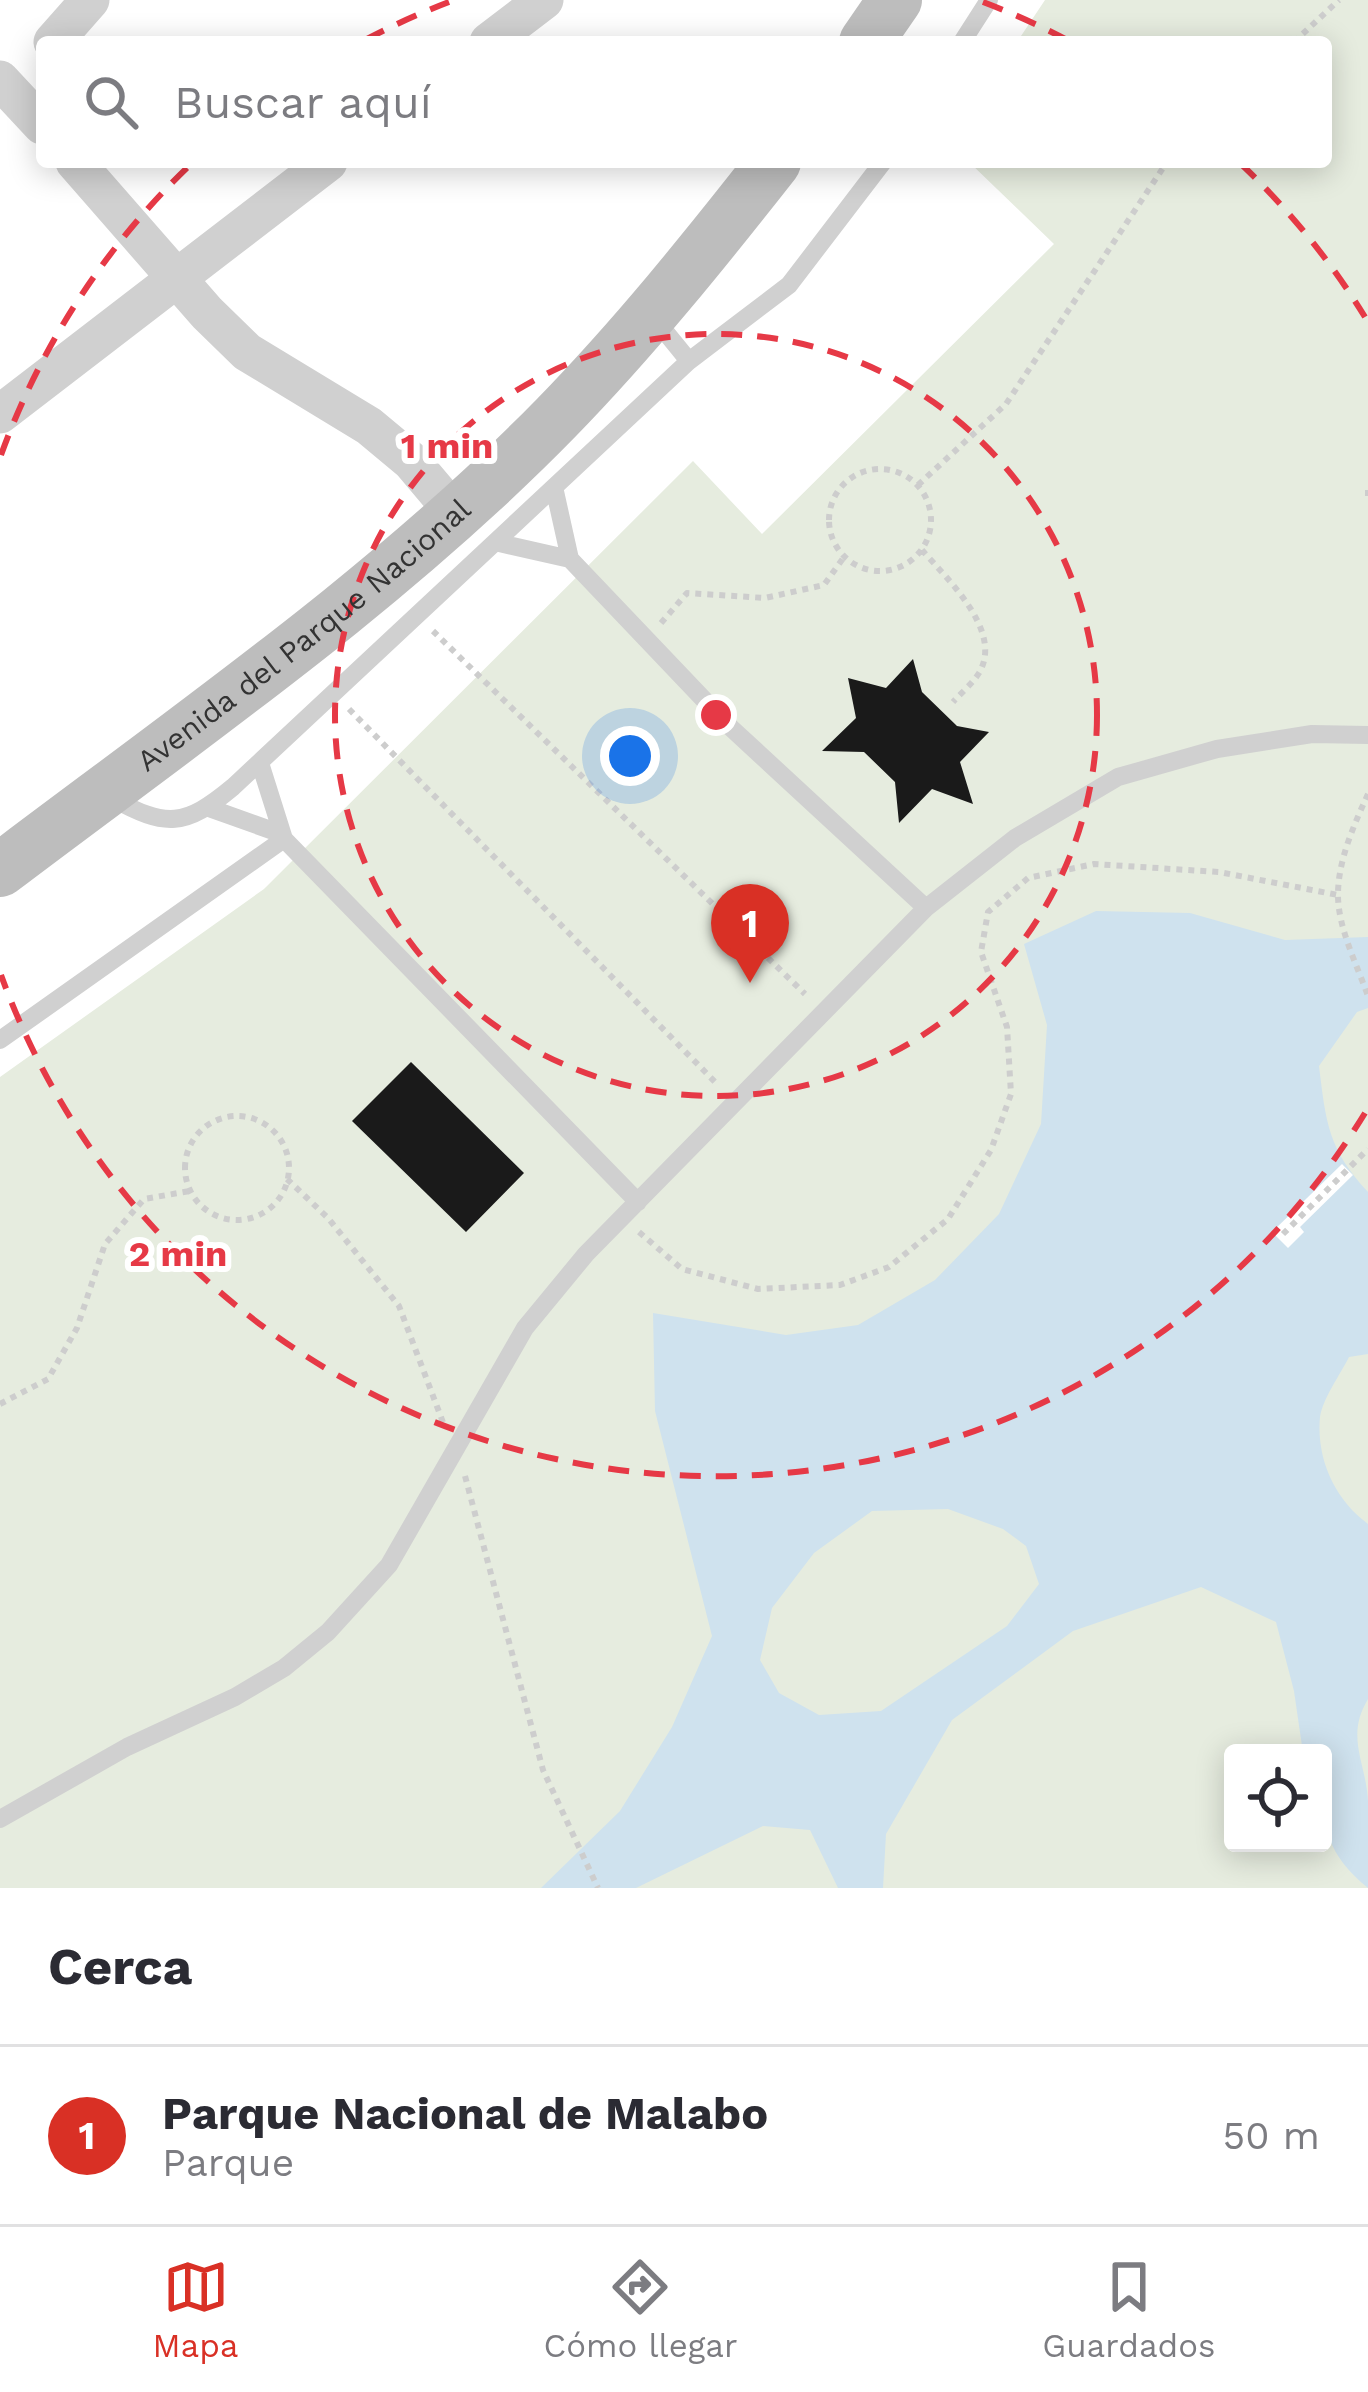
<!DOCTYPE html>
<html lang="es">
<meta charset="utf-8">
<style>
:root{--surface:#fff;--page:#f7f7f7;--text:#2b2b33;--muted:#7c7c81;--line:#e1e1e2;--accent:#d93025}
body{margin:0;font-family:"Work Sans",sans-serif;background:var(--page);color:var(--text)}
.controls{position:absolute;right:36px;bottom:36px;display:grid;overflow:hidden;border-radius:12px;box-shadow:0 6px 30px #0003}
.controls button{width:108px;height:108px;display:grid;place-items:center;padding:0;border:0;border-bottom:3px solid var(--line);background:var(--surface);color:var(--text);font:60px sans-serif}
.you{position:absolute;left:630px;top:756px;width:42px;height:42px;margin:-30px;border:9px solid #fff;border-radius:50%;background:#1a73e8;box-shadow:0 0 0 18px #1a73e833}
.badge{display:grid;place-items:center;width:78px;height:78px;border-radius:50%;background:var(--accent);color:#fff;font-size:39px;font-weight:700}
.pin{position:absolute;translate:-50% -99px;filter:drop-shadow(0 3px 6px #0008)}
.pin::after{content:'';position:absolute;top:63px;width:42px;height:36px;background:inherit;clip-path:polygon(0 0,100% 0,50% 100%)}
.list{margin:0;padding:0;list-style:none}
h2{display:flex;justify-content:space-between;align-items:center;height:156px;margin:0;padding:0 48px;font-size:51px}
h2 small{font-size:39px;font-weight:400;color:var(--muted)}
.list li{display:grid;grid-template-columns:78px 1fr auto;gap:36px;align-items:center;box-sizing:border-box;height:180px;padding:0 48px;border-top:3px solid var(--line)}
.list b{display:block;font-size:45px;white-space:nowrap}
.list p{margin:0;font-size:39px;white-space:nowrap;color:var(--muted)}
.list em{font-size:39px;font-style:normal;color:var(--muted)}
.icon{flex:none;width:66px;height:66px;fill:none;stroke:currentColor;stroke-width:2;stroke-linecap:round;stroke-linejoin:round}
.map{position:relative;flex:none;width:1368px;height:1888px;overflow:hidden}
.search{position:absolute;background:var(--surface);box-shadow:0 6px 30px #0003;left:36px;right:36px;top:36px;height:132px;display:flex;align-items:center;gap:30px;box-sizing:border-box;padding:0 42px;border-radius:12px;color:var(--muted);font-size:45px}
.sheet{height:336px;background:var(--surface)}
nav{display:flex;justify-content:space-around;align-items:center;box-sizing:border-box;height:168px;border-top:3px solid var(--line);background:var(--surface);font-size:33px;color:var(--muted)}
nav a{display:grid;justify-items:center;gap:6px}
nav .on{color:var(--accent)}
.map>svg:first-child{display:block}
.green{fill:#e6ecdf;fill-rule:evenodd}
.water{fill:#cfe2ee;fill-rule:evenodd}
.pier{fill:#fff}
.building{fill:#1a1a1a}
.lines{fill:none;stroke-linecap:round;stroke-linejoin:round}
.path{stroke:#cdcdcd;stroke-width:6;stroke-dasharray:6 6;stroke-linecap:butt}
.lane{stroke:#d0d0d0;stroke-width:18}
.street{stroke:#d0d0d0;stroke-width:39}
.secondary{stroke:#bdbdbd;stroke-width:54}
.ring{fill:none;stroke:#e63946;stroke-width:6;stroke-dasharray:21 15}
.labels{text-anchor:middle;stroke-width:12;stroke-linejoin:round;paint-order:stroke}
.street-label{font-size:30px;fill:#333;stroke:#fff}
.centre{fill:#e63946;stroke:#fff;stroke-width:6}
.ring-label{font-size:36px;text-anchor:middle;font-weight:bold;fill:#e63946;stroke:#fff;stroke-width:12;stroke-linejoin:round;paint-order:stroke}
</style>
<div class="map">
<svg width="1368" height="1888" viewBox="0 0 1368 1888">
<rect width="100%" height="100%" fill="#fff"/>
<path class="green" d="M1045,0H1368V1888H0V1077L264,889L693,461L762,534L1054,244L969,162H1326V42H1017ZM1233,1753H1323V1843H1233Z"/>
<path class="water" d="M1096,911L1190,913L1285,940L1368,937V1008L1357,1012L1319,1066C1326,1123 1328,1149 1368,1192V1354L1349,1357C1340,1375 1323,1398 1320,1417C1316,1459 1335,1500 1368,1524V1699C1345,1737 1366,1762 1368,1801C1368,1830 1368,1859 1368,1888C1317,1846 1323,1814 1323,1753H1303L1294,1691L1276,1622L1201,1587L1073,1631L952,1720L886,1834L883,1888H838L810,1830L763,1826L636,1888H541L620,1811L672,1727L712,1636L655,1411L653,1313L786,1335L858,1325L935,1280L999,1214L1041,1124L1047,1025L1024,944ZM948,1509L1003,1529L1026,1546L1039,1584L1007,1626L881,1711L819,1715L779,1693L760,1660L772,1608L814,1553L872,1511Z"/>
<path class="pier" d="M1342,1164L1353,1175L1300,1227L1304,1232L1288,1248L1272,1232Z"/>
<path class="building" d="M913,659L922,692L957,726L989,732L960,762L973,804L932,789L899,823L895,782L864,752L822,751L856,718L848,678L886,688Z
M411,1062L524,1173L466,1232L352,1121Z"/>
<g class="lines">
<path class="path" d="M1294,42L1339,0
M829 520a51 51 0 1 1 102 0a51 51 0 1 1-102 0Z
M918,485L1006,404L1167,162
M1368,490V498
M922,550C947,579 1004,631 979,673C972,684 961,693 953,702
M661,623L687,593L765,598L824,585L844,557
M433,631L805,994
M349,709L718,1085
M1368,794C1354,825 1338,860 1338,895C1338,928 1357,965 1368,996
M185 1168a52 52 0 1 1 104 0a52 52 0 1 1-104 0Z
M287,1179L328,1218L399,1306L444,1425
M639,1232L682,1269L758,1289L840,1285L889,1267L948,1219L991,1150L1011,1094L1007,1027L981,952L988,912L1028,878L1094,864L1219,872L1338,895
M1283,1234L1368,1149
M0,1404L48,1379L77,1328L105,1244L144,1199L190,1191
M465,1476L543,1770L598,1888"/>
<path class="lane" d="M962,42L989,0
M654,318L689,361
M554,487L570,559L729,726L926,908
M495,542L570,559
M260,763L284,839L638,1202
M112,798C166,828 185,827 233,787L689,361L789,285L883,162
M209,808L279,833
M0,1040L284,839
M0,1819L127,1747L235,1697L284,1668L328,1632L389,1565L525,1328L586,1254L926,908L1015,838L1118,777L1217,749L1312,734L1368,735"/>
<path class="street" d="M53,42L90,0
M489,42L544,0
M0,80L42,125
M75,162L207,313L247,352L369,426L411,461L455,513
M0,414L328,162"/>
<g class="secondary">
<path d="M866,42L895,0"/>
<path id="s1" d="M0,870C190,726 389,589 556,418C634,338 705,250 774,162"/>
</g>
</g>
<g class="ring">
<circle cx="716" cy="715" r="381"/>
<path d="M1365 1113A761 761 0 0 1 1 975M1 455A761 761 0 0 1 192 163M365 40A761 761 0 0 1 449 2M983 2A761 761 0 0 1 1067 40M1240 163A761 761 0 0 1 1365 317"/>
</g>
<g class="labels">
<g class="street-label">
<text dy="10" stroke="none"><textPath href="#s1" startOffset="384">Avenida del Parque Nacional</textPath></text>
</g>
</g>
<circle cx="716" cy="715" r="18" class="centre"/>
<g class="ring-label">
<text x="447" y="458">1 min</text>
<text x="178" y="1266">2 min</text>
</g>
</svg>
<div class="controls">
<button><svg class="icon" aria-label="locate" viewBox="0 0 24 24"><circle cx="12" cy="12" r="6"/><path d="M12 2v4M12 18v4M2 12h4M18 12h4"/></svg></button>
</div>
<div class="you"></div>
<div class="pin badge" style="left:750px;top:983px">1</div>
<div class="search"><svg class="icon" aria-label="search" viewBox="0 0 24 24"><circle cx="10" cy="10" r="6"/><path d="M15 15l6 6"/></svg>Buscar aquí</div>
</div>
<section class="sheet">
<h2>Cerca<small></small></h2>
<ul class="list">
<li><span class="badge">1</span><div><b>Parque Nacional de Malabo</b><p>Parque</p></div><em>50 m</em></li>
</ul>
</section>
<nav>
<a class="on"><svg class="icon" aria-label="map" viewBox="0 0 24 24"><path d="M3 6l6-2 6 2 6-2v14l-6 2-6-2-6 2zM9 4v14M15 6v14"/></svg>Mapa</a>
<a><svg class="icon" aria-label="directions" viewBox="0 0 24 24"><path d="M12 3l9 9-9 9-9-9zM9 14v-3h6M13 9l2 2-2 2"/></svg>Cómo llegar</a>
<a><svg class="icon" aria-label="saved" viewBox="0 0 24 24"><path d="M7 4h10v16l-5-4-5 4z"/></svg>Guardados</a>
</nav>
